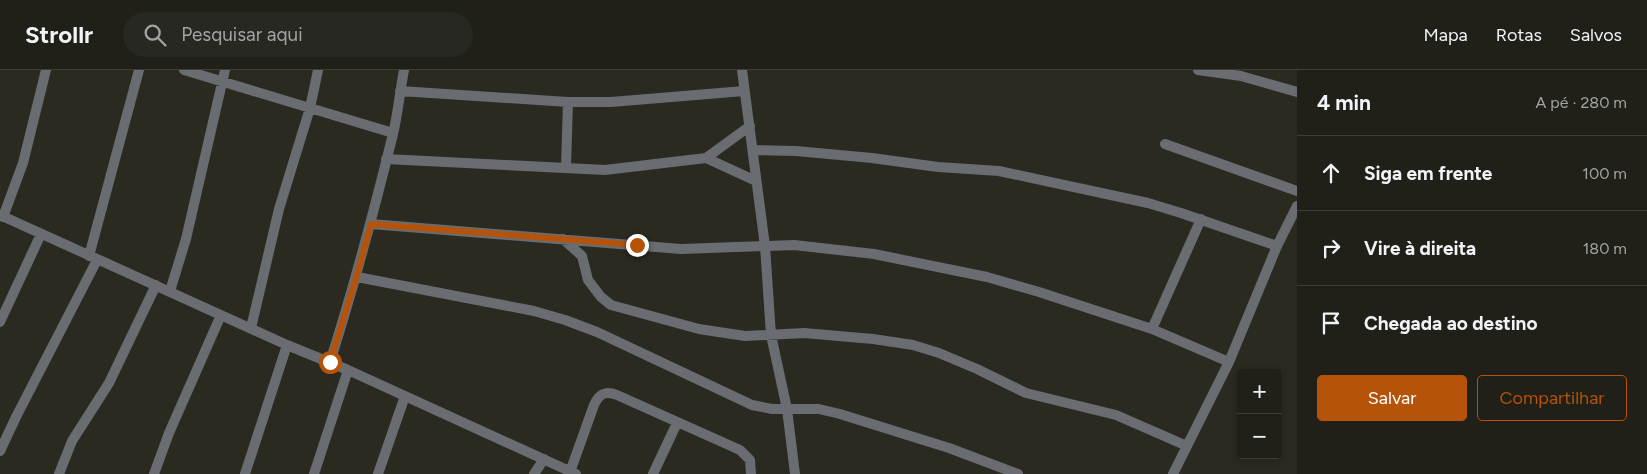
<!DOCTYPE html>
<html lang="pt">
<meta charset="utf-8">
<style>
:root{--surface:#202019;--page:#282822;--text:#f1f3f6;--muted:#a2a3a2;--line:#3d3e38;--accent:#b45309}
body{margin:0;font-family:Figtree,sans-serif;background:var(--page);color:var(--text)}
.controls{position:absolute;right:15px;bottom:15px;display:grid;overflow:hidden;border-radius:5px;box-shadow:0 2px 8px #0003}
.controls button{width:45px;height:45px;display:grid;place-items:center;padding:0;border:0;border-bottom:1px solid var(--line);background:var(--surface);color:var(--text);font:25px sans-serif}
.stop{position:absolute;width:15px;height:15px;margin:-11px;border:4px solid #b45309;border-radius:50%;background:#fff}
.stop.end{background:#b45309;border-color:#fff;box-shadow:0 1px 5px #0008}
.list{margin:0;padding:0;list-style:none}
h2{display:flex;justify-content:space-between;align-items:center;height:65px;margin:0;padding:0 20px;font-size:21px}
h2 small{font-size:16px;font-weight:400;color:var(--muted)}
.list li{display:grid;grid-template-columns:32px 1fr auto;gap:15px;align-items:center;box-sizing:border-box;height:75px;padding:0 20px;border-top:1px solid var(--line)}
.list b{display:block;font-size:19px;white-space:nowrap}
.list em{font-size:16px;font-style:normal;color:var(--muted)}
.actions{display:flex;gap:10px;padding:15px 20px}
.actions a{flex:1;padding:11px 0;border:1px solid var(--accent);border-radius:5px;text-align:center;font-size:18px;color:var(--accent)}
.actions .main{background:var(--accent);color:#fff}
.icon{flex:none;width:28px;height:28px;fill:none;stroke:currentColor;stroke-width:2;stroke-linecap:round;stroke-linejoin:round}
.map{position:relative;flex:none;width:1297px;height:404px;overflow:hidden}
header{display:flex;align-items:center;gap:30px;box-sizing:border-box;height:70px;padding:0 25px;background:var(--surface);border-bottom:1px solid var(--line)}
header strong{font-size:24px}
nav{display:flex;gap:28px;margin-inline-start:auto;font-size:18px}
.search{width:350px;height:45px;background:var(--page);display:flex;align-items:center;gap:12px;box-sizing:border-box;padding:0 18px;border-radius:28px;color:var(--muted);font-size:19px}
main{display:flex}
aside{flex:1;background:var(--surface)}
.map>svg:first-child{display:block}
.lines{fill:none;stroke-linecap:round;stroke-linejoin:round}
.street{stroke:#696c70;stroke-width:10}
.route{stroke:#b45309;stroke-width:6}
</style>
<header>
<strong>Strollr</strong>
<div class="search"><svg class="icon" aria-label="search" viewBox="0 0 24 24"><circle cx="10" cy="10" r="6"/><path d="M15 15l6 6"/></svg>Pesquisar aqui</div>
<nav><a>Mapa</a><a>Rotas</a><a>Salvos</a></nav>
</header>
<main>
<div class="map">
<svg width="1297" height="404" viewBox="0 0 1297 404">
<rect width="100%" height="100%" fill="#2a2a21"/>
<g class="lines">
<path class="street" d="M184,0L393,63
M742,0L765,176L771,265L787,339L795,404
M1198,0L1241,6L1297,22
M400,21L568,32H611L744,21
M1165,74L1297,121
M753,80L796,81L872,88L938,97L999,101L1148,133L1181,143L1277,176
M706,88L750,56
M386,89L605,100L706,88L756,111
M566,97L568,32
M0,145L287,275L348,300L576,404
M3,147L23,93L46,0
M371,154L681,179L794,175L874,184L987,207L1039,222L1152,259L1229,292
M563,169L582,186L588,210L601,227L611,235L699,259L745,266L804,263L873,269L913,275L939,283L977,299L1026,323L1116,345L1187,376
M89,186L139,0
M357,207L534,241L565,250L597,262L752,335L772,339H819L840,344L949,378L1018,404
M170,221L186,169L225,0
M0,252L41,164
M251,258L279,139L310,38L318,0
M1152,259L1201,149
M330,292C354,217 374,141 393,64C398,43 400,21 404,0
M0,381L16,347L97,190
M570,402L594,335C599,324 605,320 617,325L740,380L750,390L751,404
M59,404L72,371L109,313L156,215
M154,404L169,363L221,245
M245,404L287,275
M314,404L348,300
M378,404L405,326
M534,404L544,389
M653,404L677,353
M1173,404L1229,292L1277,176L1297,136"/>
</g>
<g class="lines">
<path class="route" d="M330,292L356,208L371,154L637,175"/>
</g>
</svg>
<div class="controls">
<button>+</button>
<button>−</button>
</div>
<div class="stop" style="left:330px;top:292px"></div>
<div class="stop end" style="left:637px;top:175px"></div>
</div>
<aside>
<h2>4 min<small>A pé · 280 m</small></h2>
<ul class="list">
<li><svg class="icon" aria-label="ahead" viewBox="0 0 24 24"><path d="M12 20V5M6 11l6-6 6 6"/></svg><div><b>Siga em frente</b></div><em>100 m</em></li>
<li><svg class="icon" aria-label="right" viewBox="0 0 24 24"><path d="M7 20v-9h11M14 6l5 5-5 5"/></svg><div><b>Vire à direita</b></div><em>180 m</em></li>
<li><svg class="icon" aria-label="arrive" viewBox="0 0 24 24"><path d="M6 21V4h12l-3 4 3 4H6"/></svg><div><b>Chegada ao destino</b></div></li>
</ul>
<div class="actions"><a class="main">Salvar</a><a>Compartilhar</a></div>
</aside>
</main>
